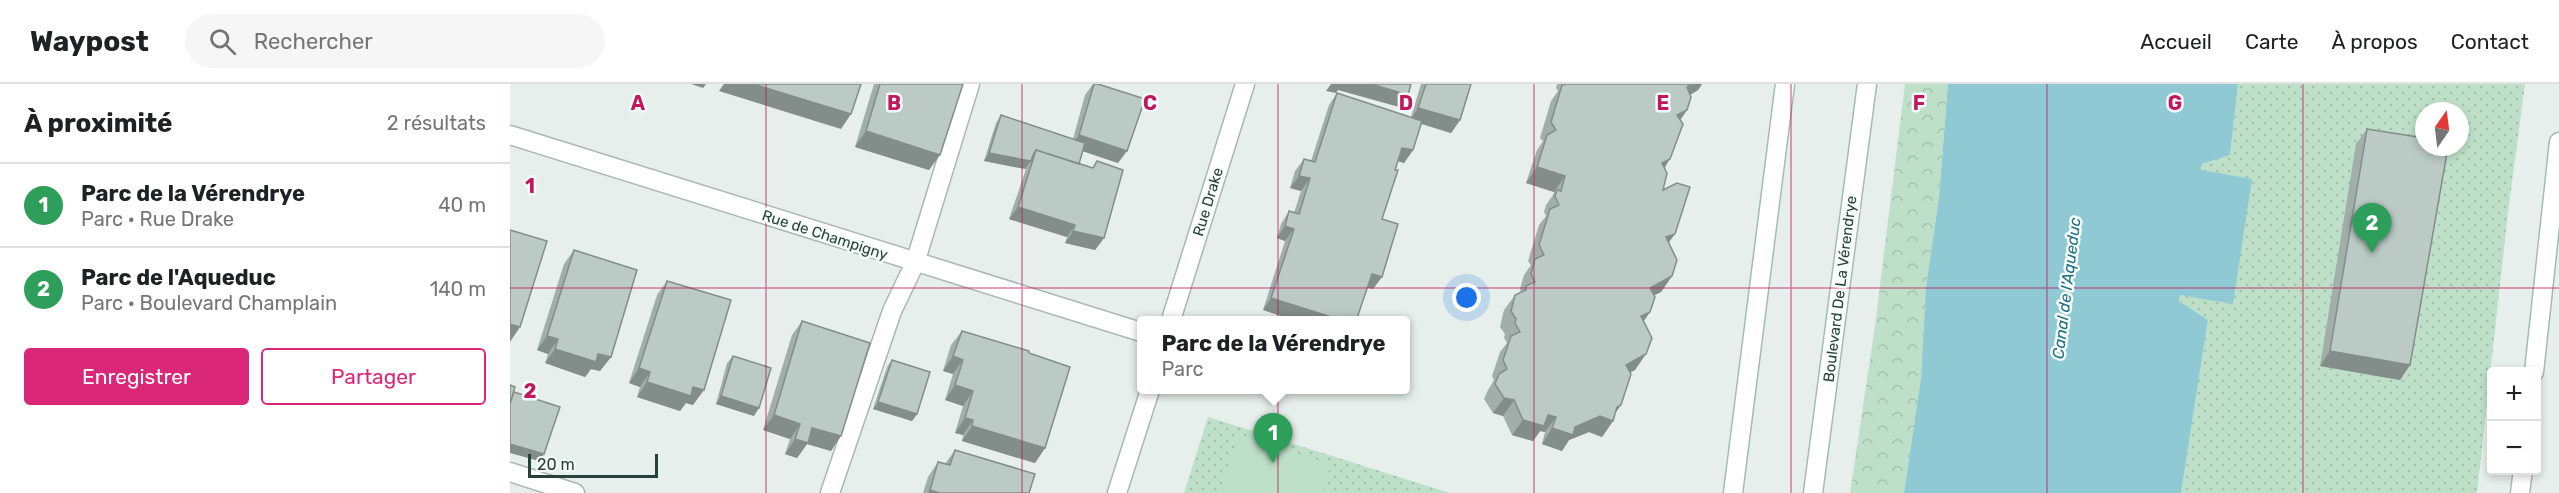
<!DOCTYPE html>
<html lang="fr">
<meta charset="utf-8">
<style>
:root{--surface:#fff;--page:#f6f6f6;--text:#202124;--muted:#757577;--line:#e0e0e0;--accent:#db2777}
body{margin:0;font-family:Rubik,sans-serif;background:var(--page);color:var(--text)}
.controls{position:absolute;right:18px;bottom:18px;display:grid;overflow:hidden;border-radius:6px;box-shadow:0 3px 9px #0003}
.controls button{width:54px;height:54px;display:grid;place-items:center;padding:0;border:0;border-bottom:2px solid var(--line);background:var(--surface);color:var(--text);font:30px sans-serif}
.compass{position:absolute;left:1905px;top:18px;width:54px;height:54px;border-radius:50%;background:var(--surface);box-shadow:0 3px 9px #0003;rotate:14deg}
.scale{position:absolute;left:18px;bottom:15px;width:130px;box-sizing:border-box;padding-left:6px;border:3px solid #24423a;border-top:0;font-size:16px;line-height:21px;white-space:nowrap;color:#24423a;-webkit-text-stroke:4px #f7fbf9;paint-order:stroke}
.you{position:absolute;left:957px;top:214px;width:21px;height:21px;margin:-15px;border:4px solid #fff;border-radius:50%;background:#1a73e8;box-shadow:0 0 0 9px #1a73e833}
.badge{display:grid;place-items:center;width:39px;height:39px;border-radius:50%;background:var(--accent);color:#fff;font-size:20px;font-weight:700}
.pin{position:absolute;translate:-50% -50px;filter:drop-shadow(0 2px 3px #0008)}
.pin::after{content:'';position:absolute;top:32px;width:21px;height:18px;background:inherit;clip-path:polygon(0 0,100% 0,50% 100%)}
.popup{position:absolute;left:627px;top:232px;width:273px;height:78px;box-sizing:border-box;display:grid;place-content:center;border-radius:6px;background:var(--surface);filter:drop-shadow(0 2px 4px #0005);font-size:20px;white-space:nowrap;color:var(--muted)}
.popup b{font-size:22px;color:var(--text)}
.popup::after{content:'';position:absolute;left:50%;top:100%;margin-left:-12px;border:12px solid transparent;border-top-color:var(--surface)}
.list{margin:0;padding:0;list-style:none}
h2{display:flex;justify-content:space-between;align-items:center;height:78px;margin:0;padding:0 24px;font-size:26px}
h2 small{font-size:20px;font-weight:400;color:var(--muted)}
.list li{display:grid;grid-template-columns:39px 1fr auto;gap:18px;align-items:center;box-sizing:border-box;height:84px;padding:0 24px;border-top:2px solid var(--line)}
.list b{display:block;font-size:22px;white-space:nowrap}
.list p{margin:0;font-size:20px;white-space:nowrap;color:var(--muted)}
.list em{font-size:20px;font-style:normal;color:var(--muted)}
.actions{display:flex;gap:12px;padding:18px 24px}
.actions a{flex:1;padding:14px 0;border:2px solid var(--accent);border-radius:6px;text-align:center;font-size:21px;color:var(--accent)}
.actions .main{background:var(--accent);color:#fff}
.icon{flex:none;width:33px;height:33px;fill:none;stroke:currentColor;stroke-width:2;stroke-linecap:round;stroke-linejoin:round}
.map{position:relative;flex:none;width:2049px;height:409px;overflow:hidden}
header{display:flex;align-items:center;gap:36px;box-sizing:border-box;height:84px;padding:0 30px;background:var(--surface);border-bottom:2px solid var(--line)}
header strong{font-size:28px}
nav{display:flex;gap:33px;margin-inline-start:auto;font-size:21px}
.search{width:420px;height:54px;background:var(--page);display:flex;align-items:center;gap:15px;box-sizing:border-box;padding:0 21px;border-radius:33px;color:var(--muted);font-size:22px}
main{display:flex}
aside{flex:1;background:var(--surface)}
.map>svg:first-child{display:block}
.green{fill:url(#green-dots);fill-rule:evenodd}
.forest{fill:url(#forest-crowns)}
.pitch{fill:#bfe0c8}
.water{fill:#8ec9d4}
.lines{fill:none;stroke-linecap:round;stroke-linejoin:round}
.lane-casing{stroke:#a8b8b2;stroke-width:21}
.street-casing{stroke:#a8b8b2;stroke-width:21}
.secondary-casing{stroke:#a4bbb3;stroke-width:21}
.lane{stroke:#fff;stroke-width:18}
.street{stroke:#fff;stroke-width:18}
.secondary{stroke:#fff;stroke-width:18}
.wall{fill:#a1aea9}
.shaded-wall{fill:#838d89}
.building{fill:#bbcac4;stroke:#838d89;stroke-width:1.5}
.grid{fill:none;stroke:#c2185b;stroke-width:1.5;stroke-opacity:0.55}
.labels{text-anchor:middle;stroke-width:5;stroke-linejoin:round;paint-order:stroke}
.street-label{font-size:15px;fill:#24423a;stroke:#f7fbf9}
.water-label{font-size:16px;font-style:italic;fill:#1c6f80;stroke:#f7fbf9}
.grid-label{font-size:20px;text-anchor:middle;font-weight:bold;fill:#c2185b;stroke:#f7fbf9;stroke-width:5;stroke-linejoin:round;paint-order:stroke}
</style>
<header>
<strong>Waypost</strong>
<div class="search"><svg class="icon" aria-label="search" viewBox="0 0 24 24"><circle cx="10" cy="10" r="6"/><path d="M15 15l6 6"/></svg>Rechercher</div>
<nav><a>Accueil</a><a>Carte</a><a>À propos</a><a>Contact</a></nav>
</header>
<main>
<aside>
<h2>À proximité<small>2 résultats</small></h2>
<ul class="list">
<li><span class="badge" style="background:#2e9e5b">1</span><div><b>Parc de la Vérendrye</b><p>Parc · Rue Drake</p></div><em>40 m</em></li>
<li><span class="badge" style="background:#2e9e5b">2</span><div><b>Parc de l'Aqueduc</b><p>Parc · Boulevard Champlain</p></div><em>140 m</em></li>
</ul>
<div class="actions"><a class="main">Enregistrer</a><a>Partager</a></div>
</aside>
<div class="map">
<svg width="2049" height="409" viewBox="0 0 2049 409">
<defs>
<pattern id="green-dots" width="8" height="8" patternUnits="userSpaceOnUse" patternTransform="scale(1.5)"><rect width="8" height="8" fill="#bfe0c8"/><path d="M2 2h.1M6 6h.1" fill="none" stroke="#a4c1ad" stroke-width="1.8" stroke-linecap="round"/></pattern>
<pattern id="forest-crowns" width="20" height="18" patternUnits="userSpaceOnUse" patternTransform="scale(1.5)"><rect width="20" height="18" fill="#bfe0c8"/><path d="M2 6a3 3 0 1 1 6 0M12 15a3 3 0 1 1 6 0" fill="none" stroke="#a4c1ad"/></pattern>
</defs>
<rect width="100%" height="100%" fill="#e6efeb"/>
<path class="green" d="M1728,0H2015L1998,128L1967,409H1671L1698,236L1669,217L1670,211L1723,219L1691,86L1692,80L1720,71ZM1914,27H1950V63H1914Z
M698,333L940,409H674Z"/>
<path class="forest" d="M1395,0H1438L1429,113L1416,203L1411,294L1394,409H1340L1365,242Z"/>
<path class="pitch" d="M729,351L821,380L812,409H711Z"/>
<path class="water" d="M1438,0H1728L1720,71L1692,80L1691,86L1742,95L1723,220L1670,211L1669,217L1698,236L1671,409H1394L1411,294L1416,203L1429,113Z"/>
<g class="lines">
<g class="lane-casing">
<path id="lane" d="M0,388L65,409
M320,409L382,227L405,179L460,0"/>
</g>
<g class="street-casing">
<path id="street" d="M0,51L631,248
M661,236L735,0
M607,409L640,306"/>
</g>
<g class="secondary-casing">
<path id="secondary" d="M2024,288L2049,58
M1223,409L1275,0
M1303,409L1357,0
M2010,409L2013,386"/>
</g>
<use href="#lane" class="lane"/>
<use href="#street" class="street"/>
<use href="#secondary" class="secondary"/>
</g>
<path class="wall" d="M364,0H453L419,86L345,63Z
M583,0H588L608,79L573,67L569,80L582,84L587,77L594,154L585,166L555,159L557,153L499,135L516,85L474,77L486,39L491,31L563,55L575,11Z
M911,0H961L950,36L941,49L911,40L903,66L894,79L888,77L872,135L863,205L857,203L846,237H786L753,226L775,157L767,154L771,140L779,127L784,129L791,107L780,104L785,87L794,75L801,77L819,21L827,9L901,33Z
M1047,0H1192L1188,6L1180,11L1177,26L1170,36L1155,84L1153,106L1162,192L1151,208L1144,211L1140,228L1134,237L1125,286L1120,288L1111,321L1105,329L1103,337L1092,353L1079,348L1059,356L1052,367L1032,360L1035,348L1030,347L1023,357L1002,351L993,332L983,329L974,315L978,306L984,296L982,292L990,268L997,259L994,254L995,250L990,243L994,226L1005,211L1011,208L1010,205L1014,191L1021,181L1018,177L1029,141L1036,132L1034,128L1036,121L1043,111L1044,108L1016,99L1027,66L1033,57L1030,54L1041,17L1048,7L1046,4Z
M1857,45L1900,281L1890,296L1810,282L1846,60Z
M64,166L101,273L90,287L81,285L75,293L35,279L38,270L27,266L54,180Z
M157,197L183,321L176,319L170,327L127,313L130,303L119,299L147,211Z
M292,237L321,367L297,360L287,374L275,370L280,355L253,346L282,251Z
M452,247L519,269L535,364L525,379L452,357L453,351L445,349L453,322L435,316L443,290L433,287L441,261Z
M223,272L244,332L206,320L217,279Z
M382,276L407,330L402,337L363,325L377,283Z
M445,366L519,409H413L418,393L428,378L435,380Z"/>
<path class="shaded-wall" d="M181,0H196L193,4Z
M214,0H243L341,30L331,45L209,7Z
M821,0H861L898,11L889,23L828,6L826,9L816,7Z
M1182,0H1192L1188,6L1166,19L1177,3Z
M908,24L950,36L941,49L900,36Z
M1177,26L1166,42L1167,31Z
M356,47L430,71L419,86L345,63Z
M569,51L617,67L608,79L560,63Z
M892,64L903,66L894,79L884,76Z
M479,69L521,77L515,85L474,77Z
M1160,75L1150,91L1152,79Z
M1027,83L1055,92L1044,108L1016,99Z
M789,92L800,94L791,107L780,104Z
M508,123L565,141L557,153L499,135Z
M775,142L784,145L775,157L767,154Z
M563,147L594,154L585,166L555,159Z
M1165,150L1154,165L1156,153Z
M862,190L872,193L863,205L853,202Z
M1162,192L1151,208L1129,219L1140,204Z
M761,214L834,237H786L753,226Z
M1140,228L1129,243L1131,232Z
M0,240L10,243L0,258Z
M37,252L48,255L38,270L27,266Z
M45,265L88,270L101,273L90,287L81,285L75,293L35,279Z
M1820,267L1900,281L1890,296L1810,282Z
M1136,270L1125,286L1105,296L1116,281Z
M443,272L453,276L443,290L433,287Z
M129,284L140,288L130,303L119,299Z
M137,298L183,303L194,306L183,321L176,319L170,327L127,313Z
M445,301L463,307L453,322L435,316Z
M211,312L249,324L244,332L206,320Z
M994,314L1004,316L993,332L983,329Z
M368,318L407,330L402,337L363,325Z
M1111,321L1100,336L1103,337L1092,353L1079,348L1059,356L1052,367L1032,360L1042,344L1065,343Z
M264,331L290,340L280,355L253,346Z
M1038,331L1046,333L1035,348L1030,347L1023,357L1002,351L1013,336Z
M455,334L463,336L453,351L445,349Z
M462,342L535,364L525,379L452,357Z
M302,344L331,352L321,367L297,360L287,374L275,370L285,355Z
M0,360L34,370L29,377L0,369Z
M420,406L429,409H418Z"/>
<path class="building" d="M243,0H351L341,30Z
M370,0H453L430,71L356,47Z
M584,0H588L635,15L617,67L569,51Z
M861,0H901L898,11Z
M916,0H961L950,36L908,24Z
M1056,0H1182L1177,3L1181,13L1177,26L1167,31L1173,40L1160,75L1152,79L1157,89L1153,106L1167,99L1180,103L1165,150L1156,153L1167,176L1162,192L1140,204L1145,213L1140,228L1131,232L1142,254L1136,270L1116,281L1121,290L1111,321L1107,323L1103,337L1090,332L1065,343L1063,351L1042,344L1046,333L1038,331L1034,342L1013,336L1004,316L994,314L985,300L989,290L997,285L993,276L1001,252L1010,248L1005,239L1006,235L1001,227L1005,211L1016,206V202L1025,198L1021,190L1025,175L1034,171L1029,161L1040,125L1049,121L1045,112L1047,106L1051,107L1055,92L1027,83L1037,51L1046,46L1041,38L1052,1Z
M827,9L912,37L903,66L892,64L885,86H888L872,135L888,140L872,193L862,190L846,237H834L761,214L784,145L775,142L779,127L789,130L800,94L789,92L794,75L805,78Z
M491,31L575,59L569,80L526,66L523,71L521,77L479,69Z
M1857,45L1914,54V63H1938L1900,281L1820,267Z
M526,66L583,84L587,77L613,86L594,154L563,147L565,141L508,123Z
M0,146L37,157L10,243L0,240V241Z
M64,166L127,186L101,273L88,270L86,278L45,265L48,255L37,252Z
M157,197L221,216L194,306L183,303L181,312L137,298L140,288L129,284Z
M292,237L360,259L331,352L302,344L298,359L285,355L290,340L264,331Z
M452,247L519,267V269L560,283L535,364L462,342L463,336L455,334L463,307L445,301L453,276L443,272Z
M223,272L261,284L249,324L211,312Z
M382,276L420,288L407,330L368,318Z
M0,301L5,303L0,320Z
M4,308L50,323L34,370L0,360V320Z
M445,366L525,390L519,409H429L420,406L428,378L440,381Z"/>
<path class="grid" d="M256,0V409M512,0V409M768,0V409M1024,0V409M1281,0V409M1537,0V409M1793,0V409M0,204H2049"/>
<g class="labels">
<g class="street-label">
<text transform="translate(698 118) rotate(-73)" y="5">Rue Drake</text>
<text transform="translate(315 151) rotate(18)" y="5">Rue de Champigny</text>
<text transform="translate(1330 205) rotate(-83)" y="5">Boulevard De La Vérendrye</text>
</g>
<g class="water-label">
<text transform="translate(1556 204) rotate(-83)" y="6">Canal de l'Aqueduc</text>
</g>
</g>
<g class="grid-label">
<text x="128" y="26">A</text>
<text x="384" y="26">B</text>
<text x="640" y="26">C</text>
<text x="896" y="26">D</text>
<text x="1153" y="26">E</text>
<text x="1409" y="26">F</text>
<text x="1665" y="26">G</text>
<text x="20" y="109">1</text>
<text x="20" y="314">2</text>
</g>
</svg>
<div class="controls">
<button>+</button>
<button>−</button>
</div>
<svg class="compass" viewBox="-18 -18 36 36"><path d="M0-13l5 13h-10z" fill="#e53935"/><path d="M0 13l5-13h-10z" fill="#757577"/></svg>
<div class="scale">20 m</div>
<div class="you"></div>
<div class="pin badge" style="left:763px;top:379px;background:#2e9e5b">1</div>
<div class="popup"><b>Parc de la Vérendrye</b>Parc</div>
<div class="pin badge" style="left:1862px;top:169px;background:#2e9e5b">2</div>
</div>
</main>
